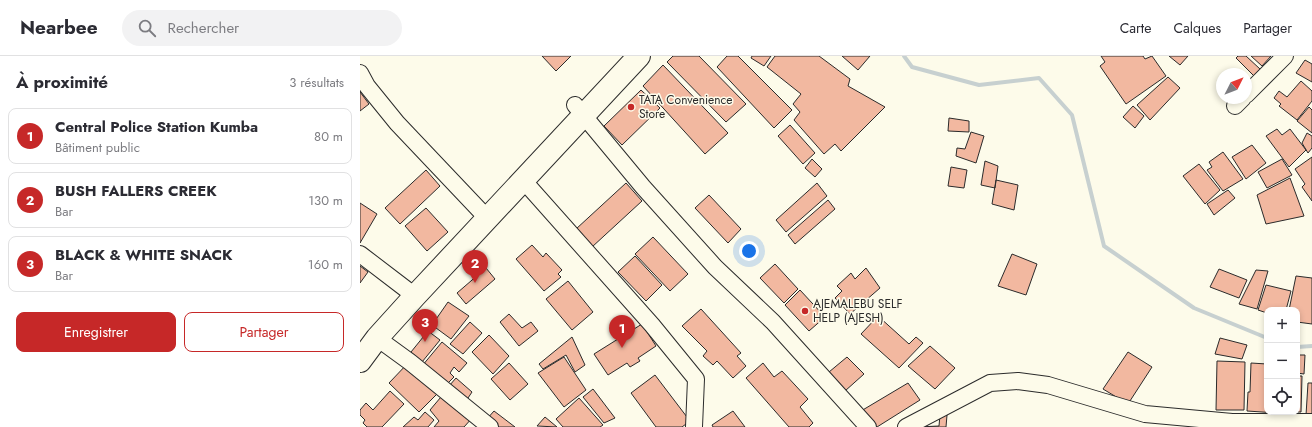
<!DOCTYPE html>
<html lang="fr">
<meta charset="utf-8">
<style>
:root{--surface:#fff;--page:#f2f2f3;--text:#2b2b33;--muted:#7c7c81;--line:#e1e1e2;--accent:#c62828}
body{margin:0;font-family:Jost,sans-serif;background:var(--page);color:var(--text)}
.controls{position:absolute;right:12px;bottom:12px;display:grid;overflow:hidden;border-radius:8px;box-shadow:0 2px 6px #0003}
.controls button{width:36px;height:36px;display:grid;place-items:center;padding:0;border:0;border-bottom:1px solid var(--line);background:var(--surface);color:var(--text);font:20px sans-serif}
.compass{position:absolute;left:856px;top:12px;width:36px;height:36px;border-radius:50%;background:var(--surface);box-shadow:0 2px 6px #0003;rotate:48deg}
.you{position:absolute;left:389px;top:195px;width:14px;height:14px;margin:-10px;border:3px solid #fff;border-radius:50%;background:#1a73e8;box-shadow:0 0 0 6px #1a73e833}
.badge{display:grid;place-items:center;width:26px;height:26px;border-radius:50%;background:var(--accent);color:#fff;font-size:13px;font-weight:700}
.pin{position:absolute;translate:-50% -33px;filter:drop-shadow(0 1px 2px #0008)}
.pin::after{content:'';position:absolute;top:21px;width:14px;height:12px;background:inherit;clip-path:polygon(0 0,100% 0,50% 100%)}
.list{margin:0;padding:0;list-style:none}
h2{display:flex;justify-content:space-between;align-items:center;height:52px;margin:0;padding:0 16px;font-size:17px}
h2 small{font-size:13px;font-weight:400;color:var(--muted)}
.list li{display:grid;grid-template-columns:26px 1fr auto;gap:12px;align-items:center;box-sizing:border-box;height:56px;margin:0 8px 8px;padding:0 8px;border:1px solid var(--line);border-radius:8px}
.list b{display:block;font-size:15px;white-space:nowrap}
.list p{margin:0;font-size:13px;white-space:nowrap;color:var(--muted)}
.list em{font-size:13px;font-style:normal;color:var(--muted)}
.actions{display:flex;gap:8px;padding:12px 16px}
.actions a{flex:1;padding:9px 0;border:1px solid var(--accent);border-radius:8px;text-align:center;font-size:14px;color:var(--accent)}
.actions .main{background:var(--accent);color:#fff}
.icon{flex:none;width:22px;height:22px;fill:none;stroke:currentColor;stroke-width:2;stroke-linecap:round;stroke-linejoin:round}
.map{position:relative;flex:none;width:952px;height:371px;overflow:hidden}
header{display:flex;align-items:center;gap:24px;box-sizing:border-box;height:56px;padding:0 20px;background:var(--surface);border-bottom:1px solid var(--line)}
header strong{font-size:19px}
nav{display:flex;gap:22px;margin-inline-start:auto;font-size:14px}
.search{width:280px;height:36px;background:var(--page);display:flex;align-items:center;gap:10px;box-sizing:border-box;padding:0 14px;border-radius:22px;color:var(--muted);font-size:15px}
main{display:flex}
aside{flex:1;background:var(--surface)}
.map>svg:first-child{display:block}
.lines{fill:none;stroke-linecap:round;stroke-linejoin:round}
.stream{stroke:#c7d0d0;stroke-width:4}
.building{fill:#f2b8a0;stroke:#2b2b2b}
.minor-casing{stroke:#2b2b2b;stroke-width:18}
.highway-casing{stroke:#2b2b2b;stroke-width:24}
.minor{stroke:#fdfbea;stroke-width:16}
.highway{stroke:#fdfbea;stroke-width:22}
.poi-dot{fill:#c62828;stroke:#fdfbea;stroke-width:1.5}
.labels{text-anchor:middle;stroke-width:3;stroke-linejoin:round;paint-order:stroke}
.poi-label{font-size:12px;fill:#2b2b2b;stroke:#fdfbea;text-anchor:start}
</style>
<header>
<strong>Nearbee</strong>
<div class="search"><svg class="icon" aria-label="search" viewBox="0 0 24 24"><circle cx="10" cy="10" r="6"/><path d="M15 15l6 6"/></svg>Rechercher</div>
<nav><a>Carte</a><a>Calques</a><a>Partager</a></nav>
</header>
<main>
<aside>
<h2>À proximité<small>3 résultats</small></h2>
<ul class="list">
<li><span class="badge">1</span><div><b>Central Police Station Kumba</b><p>Bâtiment public</p></div><em>80 m</em></li>
<li><span class="badge">2</span><div><b>BUSH FALLERS CREEK</b><p>Bar</p></div><em>130 m</em></li>
<li><span class="badge">3</span><div><b>BLACK &amp; WHITE SNACK</b><p>Bar</p></div><em>160 m</em></li>
</ul>
<div class="actions"><a class="main">Enregistrer</a><a>Partager</a></div>
</aside>
<div class="map">
<svg width="952" height="371" viewBox="0 0 952 371">
<rect width="100%" height="100%" fill="#fdfbea"/>
<g class="lines">
<path class="stream" d="M544,0L552,11L619,29L679,22L712,59L744,190L834,252L907,282
M937,291L952,290"/>
</g>
<path class="building" d="M182,0H211L196,15Z
M313,0H339L386,48L366,66L307,6Z
M367,0H378L432,54L414,72L357,11Z
M392,0H411L404,10L391,2Z
M415,0H459L490,23L488,30L525,51L481,95L475,88L464,98L434,64L440,56L433,48L441,38L407,11Z
M482,0H510L498,14Z
M741,0H783L785,3L792,0L806,20L766,48L740,10L745,6Z
M809,0H828L820,9Z
M878,0H886L900,13L894,20L876,2Z
M891,0H911L902,10Z
M945,4L952,8V26L936,17Z
M303,9L368,77L345,98L283,30Z
M808,21L820,32L790,64L777,49Z
M941,25L952,35V45L937,64L919,50L921,48L914,42L919,35L927,41Z
M281,34L300,52L262,89L244,70Z
M0,36L9,48L0,55Z
M773,50L784,60L775,72L763,61Z
M949,51L952,54V77L937,65Z
M589,62L609,65V76L588,75Z
M430,69L455,97L443,108L418,80Z
M917,73L922,79L930,73L946,94L929,111L906,80Z
M611,76L624,80L616,107L596,100L597,92L605,93Z
M947,77L952,80V92L948,97L942,87Z
M892,89L906,107L886,123L872,101Z
M863,96L883,123L863,135L847,114L852,111L849,106Z
M952,101V145L942,131L945,128L935,113Z
M452,103L462,113L455,121L445,112Z
M922,103L932,119L907,132L898,116Z
M625,105L638,110L635,132L621,129Z
M839,108L860,134L845,148L823,120Z
M591,111L607,114L604,132L588,130Z
M66,114L80,130L40,168L25,152Z
M930,122L944,160L906,168L897,139Z
M636,124L658,129L654,154L632,148Z
M266,127L282,145L232,191L216,173Z
M457,127L467,140L426,176L416,164Z
M868,134L875,142L854,159L847,148Z
M349,139L381,173L368,187L335,152Z
M468,144L475,153L435,188L428,179Z
M0,147L17,158L0,187Z
M66,152L88,176L67,195L45,170Z
M293,181L328,218L310,235L275,198Z
M172,189L183,201L186,197L202,214L198,218L201,221L184,235L156,203Z
M652,198L677,208L666,239L638,230Z
M275,200L302,229L286,245L258,216Z
M415,208L438,233L424,247L400,222Z
M0,210L8,216L0,227Z
M126,212L135,223L106,248L97,237Z
M506,212L520,232L490,258L475,242L482,235L477,230L491,217L495,223Z
M859,213L887,224L879,242L850,231Z
M896,214L908,215L897,253L879,248Z
M936,220L952,222V268L937,266V254H929Z
M208,225L233,256L212,274L186,243Z
M906,229L931,235L926,254H907V257L898,254Z
M440,234L465,261L449,275L425,249Z
M88,246L109,260L91,283L72,269Z
M341,253L381,297L377,300L386,310L373,322L357,305L353,309L343,300L347,295L322,270Z
M149,258L162,272L171,266L178,275L159,290L140,266Z
M518,260L549,288L556,281L563,287L539,312L501,278Z
M110,266L122,277L103,298L90,288Z
M282,268L296,290L278,302L280,305L270,311L267,307L248,319L234,298Z
M68,275L80,284L62,306L51,296Z
M129,279L149,300L133,318L112,296Z
M212,281L225,309L215,316L206,299L183,313L179,308Z
M860,282L887,289L882,303L855,298Z
M82,286L107,307L99,316L94,311L90,317L94,321L86,329L62,310Z
M570,290L595,312L575,333L548,310Z
M768,296L792,311L768,348L743,333Z
M937,299H945L944,318L937,317Z
M204,301L226,334L204,351L178,317Z
M487,301L504,318L485,335L469,316Z
M857,305L885,306L884,354H856Z
M49,306L80,335L59,356L29,327Z
M149,307L168,328L150,344L131,323Z
M403,307L414,321L422,315L448,343L440,351L453,367L449,371H429L386,322Z
M891,307L907,308V356L917,357L887,355L888,336H890Z
M295,319L330,365L322,371H296L271,337Z
M937,320H942L941,356H935L934,365H916L917,356H937Z
M96,322L112,336L106,345L89,330Z
M548,327L560,344L517,371H511L501,355Z
M948,327H952V359H946Z
M233,333L255,362L244,367L223,341Z
M30,335L44,348L22,371H7L3,367L5,364L0,359V354L6,347L13,354Z
M86,335L113,361L104,371H74L79,365L70,354Z
M219,342L243,369L240,371H203L196,363Z
M134,355L155,371H135L126,364Z
M373,355L385,371H353L352,369Z
M65,356L74,364L68,371H43L54,361L58,364Z
M580,359H587L586,371H557L579,370Z
M185,361L197,371L177,370Z"/>
<g class="lines">
<g class="minor-casing">
<path id="minor" d="M0,17L7,30L37,67L128,163
M886,39L925,0
M215,49L283,131L355,211L413,266L508,371
M875,50L883,42
M163,124L292,269L336,323L334,371
M0,198L55,240
M17,282L50,306L130,371
M546,371L630,327L658,325L688,329L785,358L872,366H952"/>
</g>
<g class="highway-casing">
<path id="highway" d="M0,305L17,282L55,240L279,0"/>
</g>
<use href="#minor" class="minor"/>
<use href="#highway" class="highway"/>
</g>
<g class="poi-dot">
<circle cx="271" cy="51" r="4"/>
<circle cx="445" cy="255" r="4"/>
</g>
<g class="labels">
<g class="poi-label">
<text x="279" y="48">TATA Convenience<tspan x="279" dy="14">Store</tspan></text>
<text x="453" y="252">AJEMALEBU SELF<tspan x="453" dy="14">HELP (AJESH)</tspan></text>
</g>
</g>
</svg>
<div class="controls">
<button>+</button>
<button>−</button>
<button><svg class="icon" aria-label="locate" viewBox="0 0 24 24"><circle cx="12" cy="12" r="6"/><path d="M12 2v4M12 18v4M2 12h4M18 12h4"/></svg></button>
</div>
<svg class="compass" viewBox="-18 -18 36 36"><path d="M0-13l5 13h-10z" fill="#e53935"/><path d="M0 13l5-13h-10z" fill="#7c7c81"/></svg>
<div class="you"></div>
<div class="pin badge" style="left:262px;top:292px">1</div>
<div class="pin badge" style="left:115px;top:227px">2</div>
<div class="pin badge" style="left:65px;top:286px">3</div>
</div>
</main>
